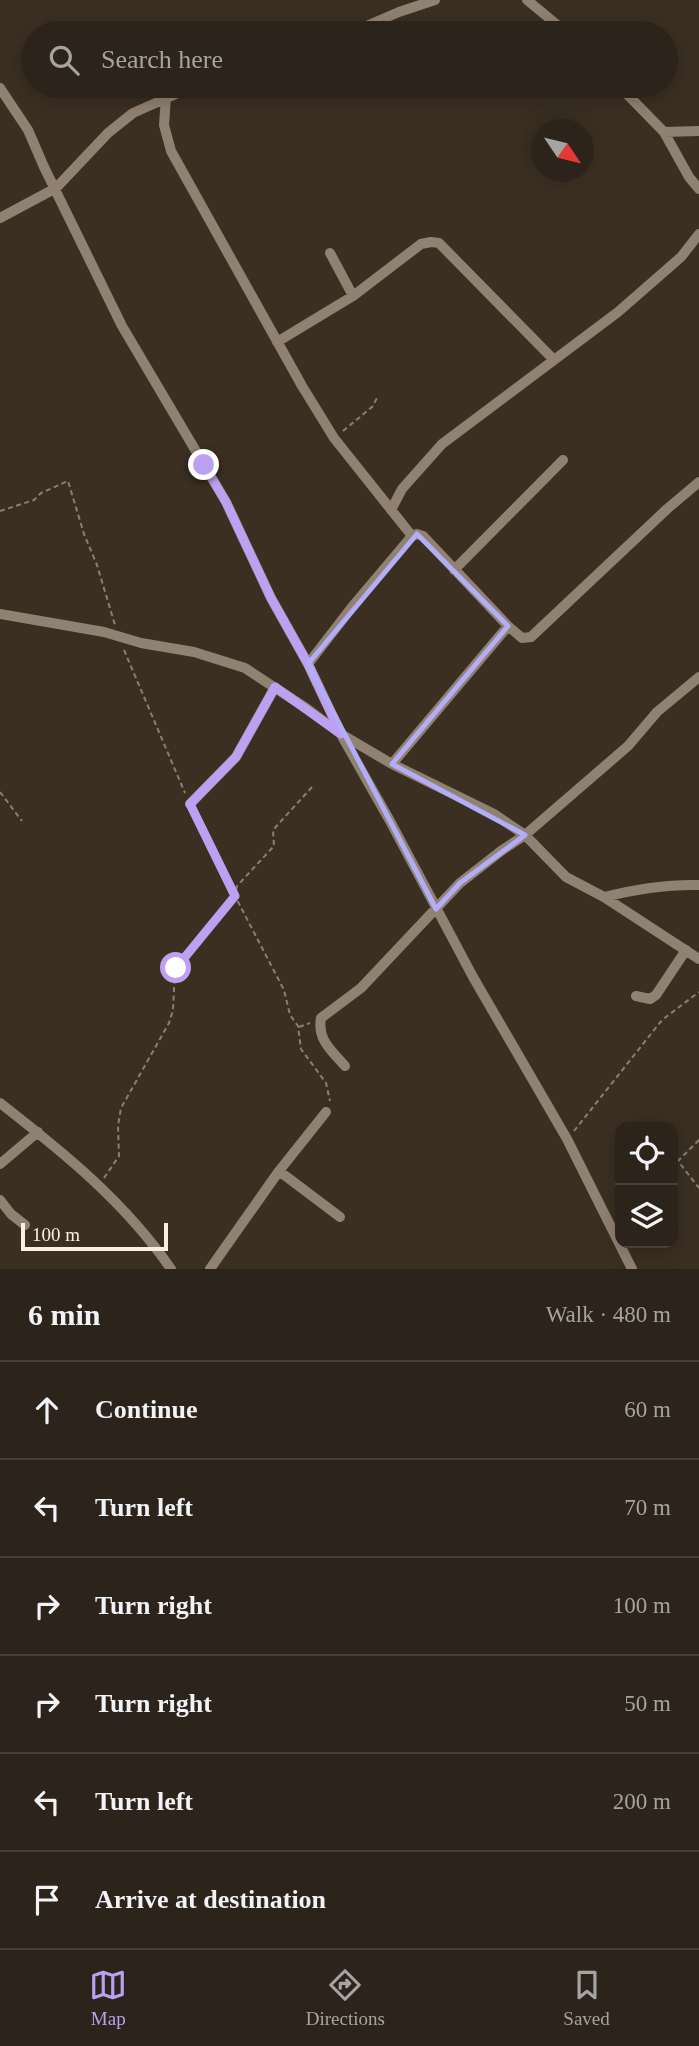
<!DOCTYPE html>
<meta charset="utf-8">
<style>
:root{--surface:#2c231a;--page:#342b23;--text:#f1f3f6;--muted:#a6a4a2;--line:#484039;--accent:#bca0f2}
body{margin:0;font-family:Georgia,serif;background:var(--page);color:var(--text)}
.controls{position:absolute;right:21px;bottom:21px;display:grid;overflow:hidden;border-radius:14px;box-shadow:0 4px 18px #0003}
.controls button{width:63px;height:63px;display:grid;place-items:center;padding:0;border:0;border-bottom:2px solid var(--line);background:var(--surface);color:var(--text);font:35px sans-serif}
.compass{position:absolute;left:531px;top:119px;width:63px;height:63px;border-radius:50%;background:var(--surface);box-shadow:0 4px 18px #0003;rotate:125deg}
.scale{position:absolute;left:21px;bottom:18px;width:147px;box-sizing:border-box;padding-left:7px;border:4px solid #f8f0e7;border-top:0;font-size:19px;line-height:24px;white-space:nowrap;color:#f8f0e7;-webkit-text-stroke:5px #3b2f22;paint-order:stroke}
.stop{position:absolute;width:21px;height:21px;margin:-16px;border:5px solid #bca0f2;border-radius:50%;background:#fff}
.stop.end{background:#bca0f2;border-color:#fff;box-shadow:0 2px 7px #0008}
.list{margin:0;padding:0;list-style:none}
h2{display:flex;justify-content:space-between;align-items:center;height:91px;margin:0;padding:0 28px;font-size:30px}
h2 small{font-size:23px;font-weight:400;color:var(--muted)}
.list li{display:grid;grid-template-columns:46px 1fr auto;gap:21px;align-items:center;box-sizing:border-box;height:98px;padding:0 28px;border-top:2px solid var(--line)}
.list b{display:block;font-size:26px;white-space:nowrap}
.list em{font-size:23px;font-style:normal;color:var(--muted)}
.icon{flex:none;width:38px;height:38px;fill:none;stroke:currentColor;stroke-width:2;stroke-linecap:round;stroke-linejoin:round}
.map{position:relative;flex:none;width:699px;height:1269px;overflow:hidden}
.search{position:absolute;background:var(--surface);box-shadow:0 4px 18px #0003;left:21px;right:21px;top:21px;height:77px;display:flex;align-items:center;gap:18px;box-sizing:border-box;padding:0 24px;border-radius:38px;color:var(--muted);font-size:26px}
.sheet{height:679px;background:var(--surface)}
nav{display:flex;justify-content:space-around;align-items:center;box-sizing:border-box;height:98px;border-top:2px solid var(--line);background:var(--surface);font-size:19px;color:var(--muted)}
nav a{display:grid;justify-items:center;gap:4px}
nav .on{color:var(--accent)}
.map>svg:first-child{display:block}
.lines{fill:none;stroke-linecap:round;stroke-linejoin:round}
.path{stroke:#897f74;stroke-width:2;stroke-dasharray:5 3.5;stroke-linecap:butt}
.minor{stroke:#908272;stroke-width:10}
.route{stroke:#bca0f2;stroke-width:9}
.marked{fill:none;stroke:#b5acf8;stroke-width:5;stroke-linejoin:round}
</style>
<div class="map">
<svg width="699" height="1269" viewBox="0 0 699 1269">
<rect width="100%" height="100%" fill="#3b2f22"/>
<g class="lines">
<path class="path" d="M343,431L372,407L377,398
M0,511L34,500L41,493L68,481L84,534L97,565L115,625
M124,650L185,793
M312,787L273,830L274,846L237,886L235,896L284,990L290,1015L298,1026L301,1049L326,1083L330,1101
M0,792L22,821
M299,1027L310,1023
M574,1131L662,1020L699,992
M699,1140L678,1161L699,1188
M104,1178L119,1156L118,1126L121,1108L169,1023L173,1010L175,968L235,896L195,814"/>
<path class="minor" d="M527,0L567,33
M350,33L399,12L435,0
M619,86L664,132L689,177L699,189
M0,88L28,130L44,167L122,326L226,502L271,598L308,664L343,738L390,821L473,977L567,1139L632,1269
M166,97L164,125L171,151L302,386L334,438L412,536
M664,132L699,131
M0,218L56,188L108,133L133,113L194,86
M330,253L353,296
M277,342L353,296L421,244L431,242L439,243L553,359
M391,510L402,489L442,444L618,312L681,257L699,234
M454,570L563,460
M0,614L104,632L141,643L194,652L245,668L306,708L341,734L392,764L494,814L525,835L566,877L604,897L699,959
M308,664L352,607L412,536L417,534L423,536L508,626L522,638L531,637L667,509L699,482
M392,764L508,626
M190,804L236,757L275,687
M604,897C636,889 665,884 699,885
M636,996L650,999L656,995L686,950
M345,1066C332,1051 317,1040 321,1018L361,988L460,883L501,851L525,835L628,746L657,712L699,677
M0,1103C64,1153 125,1202 171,1269
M0,1164L38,1132
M279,1171L340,1217
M0,1200L11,1214L25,1225
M210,1269L279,1171L326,1112"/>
</g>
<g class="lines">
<path class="route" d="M176,968L235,896L190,804L236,757L275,687L341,734L308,664L271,598L226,502L204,465"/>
</g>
<path class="marked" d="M417,534L508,626L392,764L525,835L460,883L436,909L308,664Z"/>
</svg>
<div class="controls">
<button><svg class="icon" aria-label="locate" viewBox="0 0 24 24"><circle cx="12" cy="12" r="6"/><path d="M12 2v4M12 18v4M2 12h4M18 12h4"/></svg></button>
<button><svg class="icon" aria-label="layers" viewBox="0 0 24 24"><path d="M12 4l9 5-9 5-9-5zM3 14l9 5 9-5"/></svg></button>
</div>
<svg class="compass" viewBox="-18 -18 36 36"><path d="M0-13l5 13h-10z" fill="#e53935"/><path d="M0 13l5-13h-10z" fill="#a6a4a2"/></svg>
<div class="scale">100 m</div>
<div class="stop" style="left:176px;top:968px"></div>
<div class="stop end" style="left:204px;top:465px"></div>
<div class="search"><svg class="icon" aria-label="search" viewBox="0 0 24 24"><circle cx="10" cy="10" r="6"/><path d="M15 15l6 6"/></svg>Search here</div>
</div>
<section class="sheet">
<h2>6 min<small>Walk · 480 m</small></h2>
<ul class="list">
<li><svg class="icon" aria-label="ahead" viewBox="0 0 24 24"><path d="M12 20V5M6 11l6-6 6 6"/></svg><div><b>Continue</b></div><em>60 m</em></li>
<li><svg class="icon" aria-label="left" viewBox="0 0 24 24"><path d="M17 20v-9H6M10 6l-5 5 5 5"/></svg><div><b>Turn left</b></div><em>70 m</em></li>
<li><svg class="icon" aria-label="right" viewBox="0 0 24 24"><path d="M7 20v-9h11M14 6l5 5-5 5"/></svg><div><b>Turn right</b></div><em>100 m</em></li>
<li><svg class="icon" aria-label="right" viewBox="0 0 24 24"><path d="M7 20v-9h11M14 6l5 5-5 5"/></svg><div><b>Turn right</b></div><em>50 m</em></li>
<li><svg class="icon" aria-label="left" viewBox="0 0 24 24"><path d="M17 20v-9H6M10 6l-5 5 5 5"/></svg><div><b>Turn left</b></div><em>200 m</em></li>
<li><svg class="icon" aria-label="arrive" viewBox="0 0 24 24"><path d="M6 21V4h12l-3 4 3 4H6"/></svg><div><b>Arrive at destination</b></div></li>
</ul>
</section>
<nav>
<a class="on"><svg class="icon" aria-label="map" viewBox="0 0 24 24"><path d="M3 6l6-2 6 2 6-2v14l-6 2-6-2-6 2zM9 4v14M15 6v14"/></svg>Map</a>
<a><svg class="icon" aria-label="directions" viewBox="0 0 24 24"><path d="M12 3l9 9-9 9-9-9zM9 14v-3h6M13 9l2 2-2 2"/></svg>Directions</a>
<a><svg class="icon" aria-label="saved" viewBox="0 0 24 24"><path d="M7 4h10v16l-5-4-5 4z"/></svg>Saved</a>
</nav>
